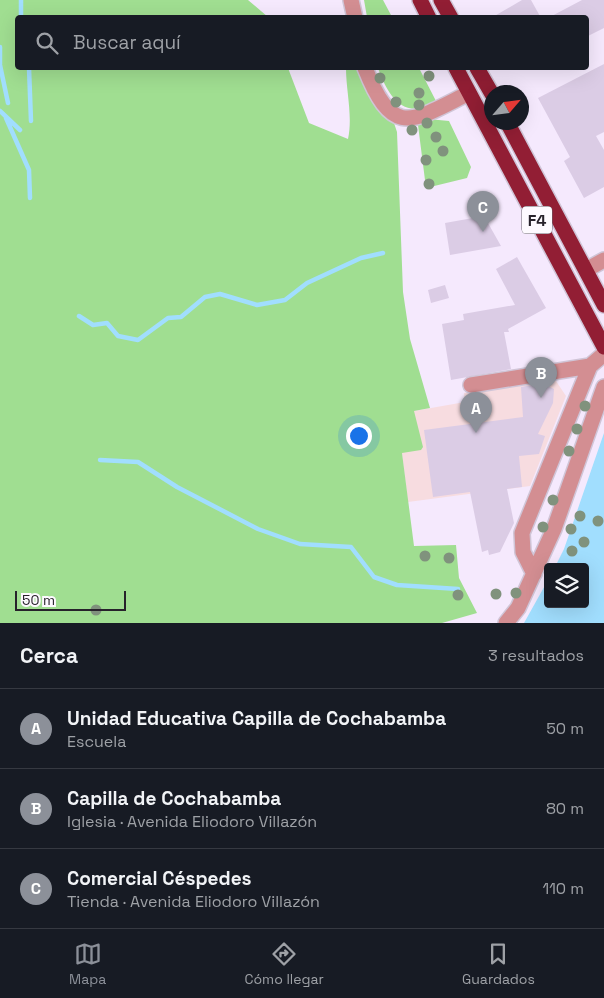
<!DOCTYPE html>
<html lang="es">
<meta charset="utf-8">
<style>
:root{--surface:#171b24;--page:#242831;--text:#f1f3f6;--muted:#9ea1a6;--line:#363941;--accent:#8c9099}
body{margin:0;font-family:"Space Grotesk",sans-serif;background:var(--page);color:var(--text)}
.controls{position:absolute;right:15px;bottom:15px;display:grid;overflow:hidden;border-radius:5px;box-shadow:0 5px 20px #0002}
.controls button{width:45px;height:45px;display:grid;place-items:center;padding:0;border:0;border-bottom:1px solid var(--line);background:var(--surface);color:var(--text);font:25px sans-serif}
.compass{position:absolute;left:484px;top:85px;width:45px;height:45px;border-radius:50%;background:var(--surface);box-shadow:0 5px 20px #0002;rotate:62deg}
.scale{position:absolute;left:15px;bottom:12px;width:111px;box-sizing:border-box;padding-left:5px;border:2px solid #27222b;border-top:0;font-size:14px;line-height:18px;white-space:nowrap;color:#27222b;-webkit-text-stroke:4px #fdfaff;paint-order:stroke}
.you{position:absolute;left:358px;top:435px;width:18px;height:18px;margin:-12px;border:4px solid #fff;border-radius:50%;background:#1a73e8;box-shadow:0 0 0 8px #1a73e833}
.badge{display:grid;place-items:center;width:32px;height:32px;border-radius:50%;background:var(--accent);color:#fff;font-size:16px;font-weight:700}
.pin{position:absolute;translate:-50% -41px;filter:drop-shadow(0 1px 2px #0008)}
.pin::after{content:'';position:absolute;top:26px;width:18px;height:15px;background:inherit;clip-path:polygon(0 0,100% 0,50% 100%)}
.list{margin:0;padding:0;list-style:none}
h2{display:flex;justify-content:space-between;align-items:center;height:65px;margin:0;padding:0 20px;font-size:21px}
h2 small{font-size:16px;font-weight:400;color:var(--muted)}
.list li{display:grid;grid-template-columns:32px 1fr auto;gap:15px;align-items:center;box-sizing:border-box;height:80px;padding:0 20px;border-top:1px solid var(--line)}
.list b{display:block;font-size:19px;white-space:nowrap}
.list p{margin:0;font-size:16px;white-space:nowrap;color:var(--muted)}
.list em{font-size:16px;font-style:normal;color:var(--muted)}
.icon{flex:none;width:28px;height:28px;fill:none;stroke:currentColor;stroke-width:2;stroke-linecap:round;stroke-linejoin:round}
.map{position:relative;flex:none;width:604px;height:623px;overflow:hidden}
.search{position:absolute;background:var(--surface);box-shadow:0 5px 20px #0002;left:15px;right:15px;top:15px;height:55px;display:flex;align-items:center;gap:12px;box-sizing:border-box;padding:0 18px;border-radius:5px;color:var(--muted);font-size:19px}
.sheet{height:305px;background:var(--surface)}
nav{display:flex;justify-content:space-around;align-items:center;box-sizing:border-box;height:70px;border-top:1px solid var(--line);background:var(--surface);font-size:14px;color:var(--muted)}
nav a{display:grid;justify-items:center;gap:2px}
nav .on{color:var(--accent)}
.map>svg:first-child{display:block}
.education{fill:#f7dce0}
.green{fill:#a0de91}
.water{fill:#a1defe}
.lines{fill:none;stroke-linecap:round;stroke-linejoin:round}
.stream{stroke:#a1defe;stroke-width:4.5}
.building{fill:#dbcce5}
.minor-casing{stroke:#d0c5d7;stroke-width:18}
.highway-casing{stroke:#d0c5d7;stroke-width:18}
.minor{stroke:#d38e92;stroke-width:15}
.highway{stroke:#921e34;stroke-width:15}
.tree{fill:#80927d}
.labels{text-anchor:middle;stroke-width:5;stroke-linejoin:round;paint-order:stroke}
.shield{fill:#fdfaff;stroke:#67636b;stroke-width:1}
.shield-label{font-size:16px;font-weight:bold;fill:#27222b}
</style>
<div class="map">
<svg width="604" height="623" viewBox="0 0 604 623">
<rect width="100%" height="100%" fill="#f5e9fd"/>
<path class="education" d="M556,381L566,396L530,486L408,502L402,453L414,411L465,402L464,393Z"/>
<path class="green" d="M0,0H248L268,17L18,18V68H288L309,123L348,139C353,116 346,91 346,68H360L382,111L394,123L397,132L403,292L410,339L430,408L414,411L423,447L421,450L402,453L414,546L456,545L459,578L477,613L442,623H0Z
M364,0H383L392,17H367Z
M378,68H419L436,101C404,122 388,96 378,68Z
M428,119L449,121L471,167L467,178L426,188L418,125Z"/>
<path class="water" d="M604,433V623H524L548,580V604H585V567H555L564,549Z"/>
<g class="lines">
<path class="stream" d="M21,0V18
M0,47V64
M0,65L8,103
M29,68L31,121
M0,111L20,130
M6,118L29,170L30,198
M79,316L93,325L107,323L118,336L138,340L168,318L181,317L205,297L220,294L257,305L285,300L307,283L361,258L383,253
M100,460L138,462L177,487L258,529L300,544L351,547L374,577L397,585L458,589"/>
</g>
<path class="building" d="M522,0H531L541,18H491Z
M582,0H604V28L586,37V18H548Z
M604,64V132L596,136L604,150V187L584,198L564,161L570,157L538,98Z
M484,216L501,246L450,255L445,223Z
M517,257L546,308L508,329L509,332H504L511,369L451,380L442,324L464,320L463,314L515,305L496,269Z
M445,285L449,298L431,303L428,290Z
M542,383L554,389L553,403L538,434L545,436L539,454L519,456L522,487L507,489L514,523L500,552L489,555L488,550L482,552L470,492L433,497L424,430L523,417L521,387Z"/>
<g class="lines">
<g class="minor-casing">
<path id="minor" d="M351,0L355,18
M365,68C393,139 411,122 469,93
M586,270L604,260
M471,385L590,366
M534,574L523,552L522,533L590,366L604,354
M506,623L518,608L554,529L604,387"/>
</g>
<g class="highway-casing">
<path id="highway" d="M420,0L429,18
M441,0L451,18
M456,68L604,347
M477,68L492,94
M507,122L604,305"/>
</g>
<use href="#minor" class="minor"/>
<use href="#highway" class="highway"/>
</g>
<g class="tree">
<circle cx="429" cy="76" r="5.5"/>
<circle cx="380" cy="78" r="5.5"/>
<circle cx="419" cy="93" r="5.5"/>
<circle cx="396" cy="102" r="5.5"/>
<circle cx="419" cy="105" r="5.5"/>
<circle cx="427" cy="123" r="5.5"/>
<circle cx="412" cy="130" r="5.5"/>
<circle cx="436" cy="137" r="5.5"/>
<circle cx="443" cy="151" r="5.5"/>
<circle cx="426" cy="160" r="5.5"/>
<circle cx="429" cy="184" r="5.5"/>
<circle cx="585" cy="406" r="5.5"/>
<circle cx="577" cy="429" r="5.5"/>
<circle cx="569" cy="451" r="5.5"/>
<circle cx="553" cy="500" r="5.5"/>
<circle cx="580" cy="516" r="5.5"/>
<circle cx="598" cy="521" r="5.5"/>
<circle cx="543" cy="527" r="5.5"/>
<circle cx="571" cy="529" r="5.5"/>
<circle cx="584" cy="542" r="5.5"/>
<circle cx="572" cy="551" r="5.5"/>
<circle cx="425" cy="556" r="5.5"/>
<circle cx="449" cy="558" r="5.5"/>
<circle cx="516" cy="593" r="5.5"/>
<circle cx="496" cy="594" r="5.5"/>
<circle cx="458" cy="595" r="5.5"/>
<circle cx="96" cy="610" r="5.5"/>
</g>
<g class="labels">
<rect class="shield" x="522" y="206.5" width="30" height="27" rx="4"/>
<g class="shield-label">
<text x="537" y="226">F4</text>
</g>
</g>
</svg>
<div class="controls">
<button><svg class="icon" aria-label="layers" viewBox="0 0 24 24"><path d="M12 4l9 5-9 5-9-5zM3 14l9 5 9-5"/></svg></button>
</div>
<svg class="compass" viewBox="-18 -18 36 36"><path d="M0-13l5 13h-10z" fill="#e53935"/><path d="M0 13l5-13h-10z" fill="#9ea1a6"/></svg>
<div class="scale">50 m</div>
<div class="you"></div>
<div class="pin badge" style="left:476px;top:433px">A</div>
<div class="pin badge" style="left:541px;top:398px">B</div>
<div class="pin badge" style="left:483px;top:232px">C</div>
<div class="search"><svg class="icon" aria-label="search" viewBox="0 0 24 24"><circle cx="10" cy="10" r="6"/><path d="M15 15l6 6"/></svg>Buscar aquí</div>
</div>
<section class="sheet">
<h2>Cerca<small>3 resultados</small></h2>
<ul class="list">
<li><span class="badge">A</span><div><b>Unidad Educativa Capilla de Cochabamba</b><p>Escuela</p></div><em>50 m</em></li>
<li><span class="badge">B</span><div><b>Capilla de Cochabamba</b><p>Iglesia · Avenida Eliodoro Villazón</p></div><em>80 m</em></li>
<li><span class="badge">C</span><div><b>Comercial Céspedes</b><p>Tienda · Avenida Eliodoro Villazón</p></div><em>110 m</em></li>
</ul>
</section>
<nav>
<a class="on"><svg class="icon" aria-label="map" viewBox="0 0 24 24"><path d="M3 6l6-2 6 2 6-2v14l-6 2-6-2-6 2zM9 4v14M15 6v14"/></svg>Mapa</a>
<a><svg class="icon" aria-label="directions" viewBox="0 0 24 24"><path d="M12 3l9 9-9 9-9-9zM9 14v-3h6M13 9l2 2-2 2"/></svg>Cómo llegar</a>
<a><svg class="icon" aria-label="saved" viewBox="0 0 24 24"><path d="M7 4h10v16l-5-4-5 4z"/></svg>Guardados</a>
</nav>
